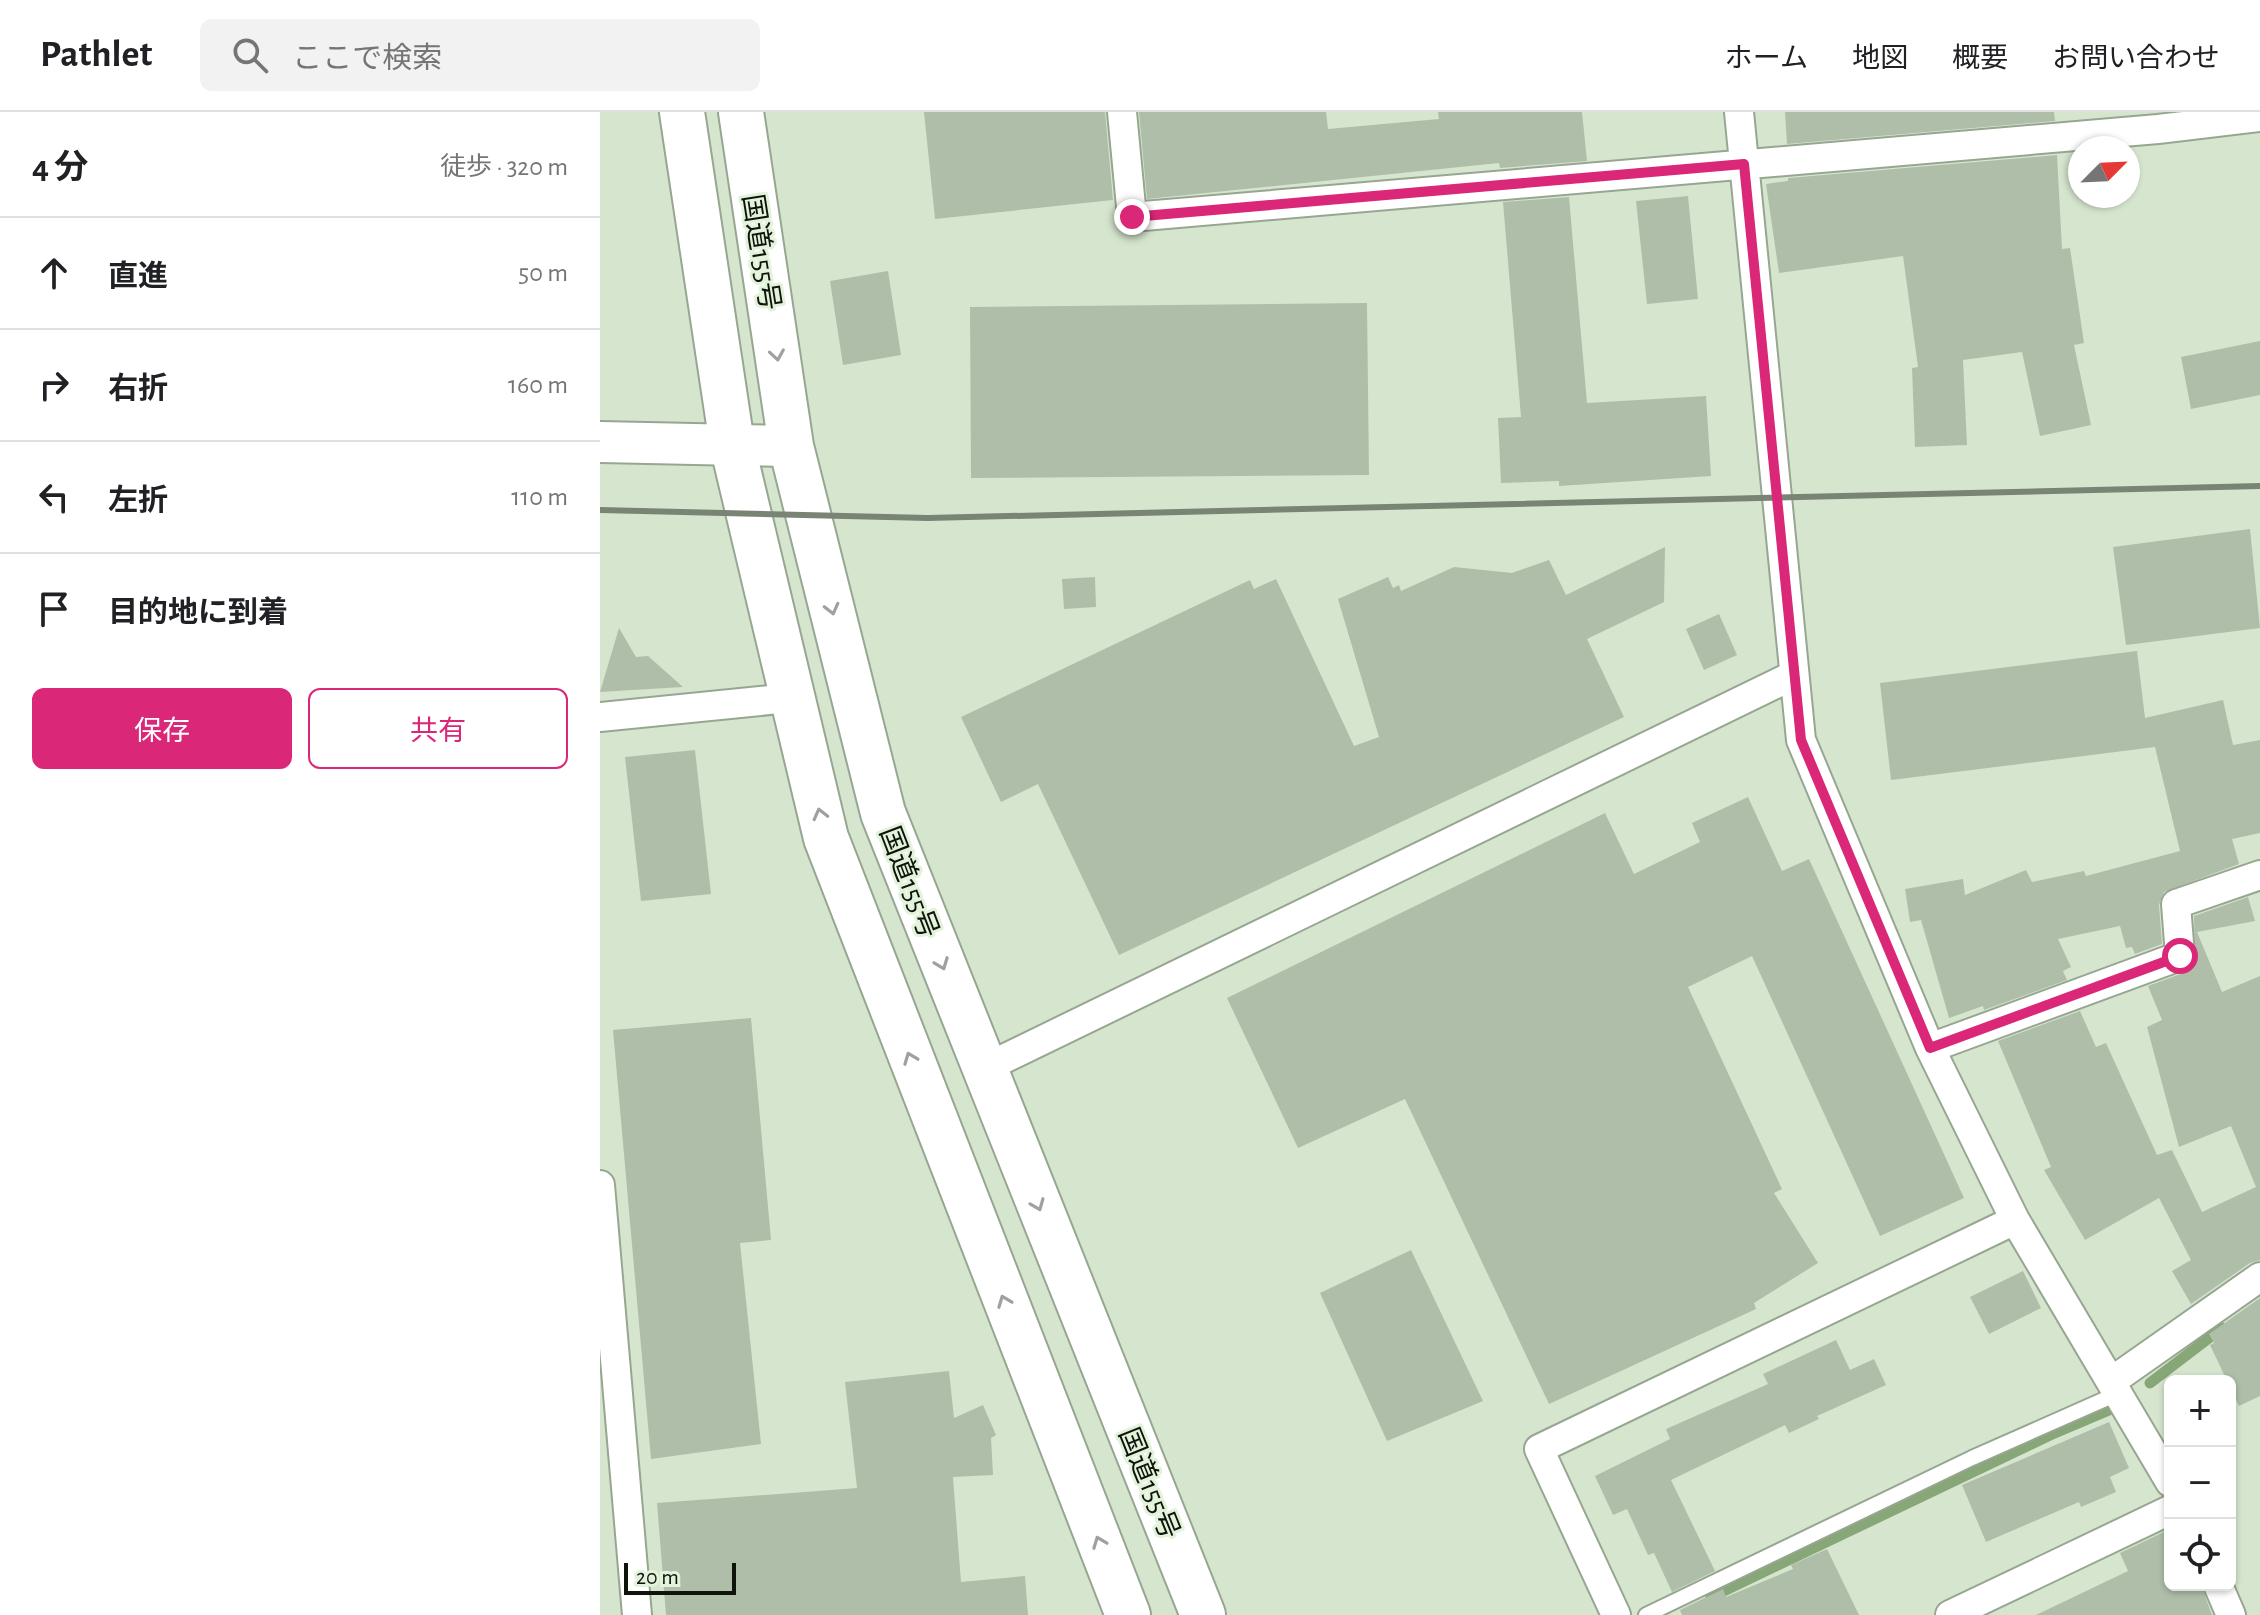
<!DOCTYPE html>
<html lang="ja">
<meta charset="utf-8">
<style>
:root{--surface:#fff;--page:#f2f2f2;--text:#202124;--muted:#757577;--line:#e0e0e0;--accent:#db2777}
body{margin:0;font-family:"Alegreya Sans","Noto Sans JP",sans-serif;background:var(--page);color:var(--text)}
.controls{position:absolute;right:24px;bottom:24px;display:grid;overflow:hidden;border-radius:12px;box-shadow:0 2px 6px #0004}
.controls button{width:72px;height:72px;display:grid;place-items:center;padding:0;border:0;border-bottom:2px solid var(--line);background:var(--surface);color:var(--text);font:40px sans-serif}
.compass{position:absolute;left:1468px;top:24px;width:72px;height:72px;border-radius:50%;background:var(--surface);box-shadow:0 2px 6px #0004;rotate:66deg}
.scale{position:absolute;left:24px;bottom:20px;width:112px;box-sizing:border-box;padding-left:8px;border:4px solid #0e130b;border-top:0;font-size:22px;line-height:28px;white-space:nowrap;color:#0e130b;-webkit-text-stroke:6px #e3f3db;paint-order:stroke}
.stop{position:absolute;width:24px;height:24px;margin:-18px;border:6px solid #db2777;border-radius:50%;background:#fff}
.stop.end{background:#db2777;border-color:#fff;box-shadow:0 2px 8px #0008}
.list{margin:0;padding:0;list-style:none}
h2{display:flex;justify-content:space-between;align-items:center;height:104px;margin:0;padding:0 32px;font-size:34px}
h2 small{font-size:26px;font-weight:400;color:var(--muted)}
.list li{display:grid;grid-template-columns:52px 1fr auto;gap:24px;align-items:center;box-sizing:border-box;height:112px;padding:0 32px;border-top:2px solid var(--line)}
.list b{display:block;font-size:30px;white-space:nowrap}
.list em{font-size:26px;font-style:normal;color:var(--muted)}
.actions{display:flex;gap:16px;padding:24px 32px}
.actions a{flex:1;padding:18px 0;border:2px solid var(--accent);border-radius:12px;text-align:center;font-size:28px;color:var(--accent)}
.actions .main{background:var(--accent);color:#fff}
.icon{flex:none;width:44px;height:44px;fill:none;stroke:currentColor;stroke-width:2;stroke-linecap:round;stroke-linejoin:round}
.map{position:relative;flex:none;width:1660px;height:1503px;overflow:hidden}
header{display:flex;align-items:center;gap:48px;box-sizing:border-box;height:112px;padding:0 40px;background:var(--surface);border-bottom:2px solid var(--line)}
header strong{font-size:38px}
nav{display:flex;gap:44px;margin-inline-start:auto;font-size:28px}
.search{width:560px;height:72px;background:var(--page);display:flex;align-items:center;gap:20px;box-sizing:border-box;padding:0 28px;border-radius:12px;color:var(--muted);font-size:30px}
main{display:flex}
aside{flex:1;background:var(--surface)}
.map>svg:first-child{display:block}
.lines{fill:none;stroke-linecap:round;stroke-linejoin:round}
.stream{stroke:#87a778;stroke-width:11}
.building{fill:#afbea8}
.service-casing{stroke:#97a691;stroke-width:18}
.minor-casing{stroke:#97a691;stroke-width:32}
.secondary-casing{stroke:#97a691;stroke-width:44}
.trunk-casing{stroke:#97a691;stroke-width:48}
.service{stroke:#fff;stroke-width:14}
.minor{stroke:#fff;stroke-width:28}
.secondary{stroke:#fff;stroke-width:40}
.trunk{stroke:#fff;stroke-width:44}
.rail{stroke:#798474;stroke-width:6}
.oneway{stroke:#9fa19d}
.route{stroke:#db2777;stroke-width:10}
.labels{text-anchor:middle;stroke-width:6;stroke-linejoin:round;paint-order:stroke}
.street-label{font-size:28px;fill:#0e130b;stroke:#e3f3db}
</style>
<header>
<strong>Pathlet</strong>
<div class="search"><svg class="icon" aria-label="search" viewBox="0 0 24 24"><circle cx="10" cy="10" r="6"/><path d="M15 15l6 6"/></svg>ここで検索</div>
<nav><a>ホーム</a><a>地図</a><a>概要</a><a>お問い合わせ</a></nav>
</header>
<main>
<aside>
<h2>4 分<small>徒歩 · 320 m</small></h2>
<ul class="list">
<li><svg class="icon" aria-label="ahead" viewBox="0 0 24 24"><path d="M12 20V5M6 11l6-6 6 6"/></svg><div><b>直進</b></div><em>50 m</em></li>
<li><svg class="icon" aria-label="right" viewBox="0 0 24 24"><path d="M7 20v-9h11M14 6l5 5-5 5"/></svg><div><b>右折</b></div><em>160 m</em></li>
<li><svg class="icon" aria-label="left" viewBox="0 0 24 24"><path d="M17 20v-9H6M10 6l-5 5 5 5"/></svg><div><b>左折</b></div><em>110 m</em></li>
<li><svg class="icon" aria-label="arrive" viewBox="0 0 24 24"><path d="M6 21V4h12l-3 4 3 4H6"/></svg><div><b>目的地に到着</b></div></li>
</ul>
<div class="actions"><a class="main">保存</a><a>共有</a></div>
</aside>
<div class="map">
<svg width="1660" height="1503" viewBox="0 0 1660 1503">
<rect width="100%" height="100%" fill="#d6e6ce"/>
<g class="lines">
<path class="stream" d="M1550,1271L1622,1216
M1111,1485L1450,1323L1509,1298"/>
</g>
<path class="building" d="M324,0H505L513,88L335,107Z
M539,0H726L728,17L839,7L838,0H982L987,49L900,56L899,51L547,87Z
M1185,0H1454L1455,9L1187,32Z
M1457,43L1462,137L1470,136L1484,231L1474,233L1491,313L1440,324L1422,240L1363,248L1367,333L1315,335L1312,256L1318,255L1303,144L1179,161L1166,72L1188,69V66Z
M1088,84L1098,187L1047,192L1036,89Z
M969,85L987,291L1106,284L1111,364L959,374V369L901,371L898,306L921,305L903,90Z
M288,159L301,243L243,253L230,169Z
M767,191L769,363L371,366L370,195Z
M1660,229V283L1591,297L1581,245Z
M1650,417L1660,516L1526,533L1513,435Z
M1065,435L1064,490L987,527L1024,605L519,843L438,672L401,690L361,605L650,468L654,477L676,467L754,634L779,625L738,487L788,465L793,476L799,473L801,479L854,455L912,461L949,448L966,483Z
M495,465L496,495L464,497L462,467Z
M1119,502L1137,543L1104,558L1086,517Z
M19,516L36,545L48,544L83,575L0,580Z
M1537,539L1545,606L1623,588L1633,633L1660,628V721L1632,727L1639,752L1564,780L1559,793L1562,832L1535,842L1532,835L1526,836L1520,814L1458,827L1471,855L1463,859L1467,868L1384,898L1383,894L1349,906L1321,808L1310,810L1305,777L1363,767L1365,783L1426,758L1432,770L1484,759L1486,764L1580,739L1555,635L1291,668L1280,571Z
M95,638L111,782L41,789L25,645Z
M1148,685L1182,759L1209,747L1364,1086L1280,1124L1152,844L1088,875L1182,1077L1174,1081L1218,1151L1154,1191L1156,1197L949,1292L805,987L698,1036L627,886L1005,701L1034,762L1100,730L1092,711Z
M1648,785L1655,809L1597,820L1622,880L1660,864V1148L1650,1151L1591,1192L1572,1159L1591,1148L1559,1086L1485,1128L1444,1058L1451,1055L1398,929L1480,899L1496,935L1506,931L1557,1043L1572,1038L1602,1100L1656,1075L1631,1014L1579,1035L1547,915L1562,908L1548,874L1586,860L1595,852L1594,804Z
M151,906L171,1128L140,1131L161,1332L51,1347L13,918Z
M811,1138L883,1289L787,1329L720,1181Z
M1423,1159L1441,1196L1389,1222L1370,1185Z
M1660,1186V1284L1639,1294L1610,1233L1614,1231L1609,1222Z
M1236,1228L1250,1258L1274,1247L1286,1273L1217,1304L1219,1307L1189,1321L1185,1313L1071,1368L1115,1459L1072,1480L1054,1441L1048,1443L1027,1397L1013,1403L995,1364L1070,1327L1066,1317L1168,1272L1163,1262Z
M349,1259L354,1306L383,1293L396,1323L391,1326L393,1363L353,1365L361,1470L425,1464L428,1503H66L57,1391L257,1376L245,1270Z
M1509,1310L1529,1356L1510,1365L1516,1380L1481,1395L1479,1390L1386,1430L1362,1373Z
M1570,1417V1473H1601L1612,1503H1436L1528,1459L1520,1441Z
M1227,1437L1259,1503H1082L1080,1498L1123,1477L1126,1485L1193,1457L1191,1453Z"/>
<g class="lines">
<g class="service-casing">
<path id="service" d="M1046,1503L1372,1346L1519,1281"/>
</g>
<g class="minor-casing">
<path id="minor" d="M522,0L532,105L1558,17L1660,5
M1139,0L1201,628L1330,936L1415,1108L1570,1370
M0,605L190,586
M1330,936L1580,844L1576,792L1660,763
M383,957L1194,563
M0,1073L37,1503
M1512,1269L1660,1165
M1618,1473L1631,1503
M1016,1503L939,1337L1415,1108
M1350,1503L1570,1398"/>
</g>
<g class="secondary-casing">
<path id="secondary" d="M0,330L191,334"/>
</g>
<g class="trunk-casing">
<path id="trunk" d="M82,0L132,332L226,726L528,1503
M141,0L191,334L283,701L603,1503"/>
</g>
<use href="#service" class="service"/>
<use href="#minor" class="minor"/>
<use href="#secondary" class="secondary"/>
<use href="#trunk" class="trunk"/>
<path class="rail" d="M0,398L328,406L1660,374"/>
</g>
<defs><path id="oneway-chevron" d="M-2-3.5L2.5 0L-2 3.5" fill="none" stroke-width="1.6" stroke-linecap="round" stroke-linejoin="round" transform="scale(2)"/></defs>
<g class="oneway">
<use href="#oneway-chevron" transform="translate(177 243) rotate(81)"/>
<use href="#oneway-chevron" transform="translate(232 497) rotate(76)"/>
<use href="#oneway-chevron" transform="translate(220 702) rotate(-104)"/>
<use href="#oneway-chevron" transform="translate(342 852) rotate(69)"/>
<use href="#oneway-chevron" transform="translate(310 946) rotate(-111)"/>
<use href="#oneway-chevron" transform="translate(438 1093) rotate(68)"/>
<use href="#oneway-chevron" transform="translate(404 1189) rotate(-111)"/>
<use href="#oneway-chevron" transform="translate(499 1430) rotate(-111)"/>
</g>
<g class="lines">
<path class="route" d="M532,105L1144,52L1201,628L1330,936L1580,844"/>
</g>
<g class="labels">
<g class="street-label">
<text transform="translate(162 140) rotate(81)" y="10">国道155号</text>
<text transform="translate(310 770) rotate(69)" y="10">国道155号</text>
<text transform="translate(550 1371) rotate(68)" y="10">国道155号</text>
</g>
</g>
</svg>
<div class="controls">
<button>+</button>
<button>−</button>
<button><svg class="icon" aria-label="locate" viewBox="0 0 24 24"><circle cx="12" cy="12" r="6"/><path d="M12 2v4M12 18v4M2 12h4M18 12h4"/></svg></button>
</div>
<svg class="compass" viewBox="-18 -18 36 36"><path d="M0-13l5 13h-10z" fill="#e53935"/><path d="M0 13l5-13h-10z" fill="#757577"/></svg>
<div class="scale">20 m</div>
<div class="stop" style="left:1580px;top:844px"></div>
<div class="stop end" style="left:532px;top:105px"></div>
</div>
</main>
